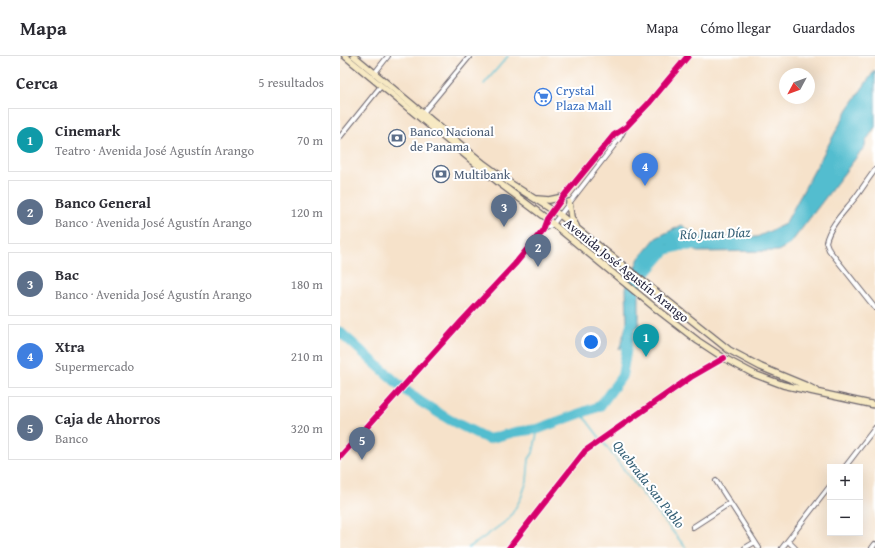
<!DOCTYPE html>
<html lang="es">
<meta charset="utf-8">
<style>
:root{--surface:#fff;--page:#f7f7f7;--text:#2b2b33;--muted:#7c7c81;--line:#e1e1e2;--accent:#d93025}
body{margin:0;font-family:"Gentium Book Plus",serif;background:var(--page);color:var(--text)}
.controls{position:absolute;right:12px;bottom:12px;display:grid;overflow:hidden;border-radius:0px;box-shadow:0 4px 16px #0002}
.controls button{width:36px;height:36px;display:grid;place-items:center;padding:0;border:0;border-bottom:1px solid var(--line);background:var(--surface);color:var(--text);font:20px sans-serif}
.compass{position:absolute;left:439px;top:12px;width:36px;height:36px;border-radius:50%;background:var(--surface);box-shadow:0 4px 16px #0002;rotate:229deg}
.you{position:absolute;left:251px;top:286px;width:14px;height:14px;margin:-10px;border:3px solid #fff;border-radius:50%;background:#1a73e8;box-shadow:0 0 0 6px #1a73e833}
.badge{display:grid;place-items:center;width:26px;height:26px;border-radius:50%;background:var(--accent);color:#fff;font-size:13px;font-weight:700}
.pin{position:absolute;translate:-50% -33px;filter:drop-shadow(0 1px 2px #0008)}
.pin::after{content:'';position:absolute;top:21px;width:14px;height:12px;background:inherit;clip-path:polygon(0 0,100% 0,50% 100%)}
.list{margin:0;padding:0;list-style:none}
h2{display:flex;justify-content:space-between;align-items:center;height:52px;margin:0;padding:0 16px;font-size:17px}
h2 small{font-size:13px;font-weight:400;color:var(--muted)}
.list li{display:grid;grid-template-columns:26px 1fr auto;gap:12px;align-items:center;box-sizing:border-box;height:64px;margin:0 8px 8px;padding:0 8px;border:1px solid var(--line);border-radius:0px}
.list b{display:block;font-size:15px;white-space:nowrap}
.list p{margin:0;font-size:13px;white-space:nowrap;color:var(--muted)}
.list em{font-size:13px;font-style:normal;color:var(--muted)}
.map{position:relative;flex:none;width:535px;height:492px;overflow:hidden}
header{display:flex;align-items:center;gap:24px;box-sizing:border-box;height:56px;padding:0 20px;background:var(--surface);border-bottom:1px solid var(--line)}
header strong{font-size:19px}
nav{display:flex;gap:22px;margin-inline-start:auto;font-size:14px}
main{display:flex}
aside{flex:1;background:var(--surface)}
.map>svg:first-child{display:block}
.water{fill:#53bdcf;stroke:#3a7085}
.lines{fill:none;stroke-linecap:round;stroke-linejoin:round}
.stream{stroke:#53bdcf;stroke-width:1.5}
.river{stroke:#53bdcf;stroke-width:10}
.street-tunnel{stroke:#ccbcad;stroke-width:4;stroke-dasharray:4 2;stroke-linecap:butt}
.street-casing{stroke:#6c656d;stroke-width:6}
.secondary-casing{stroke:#6c656d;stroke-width:8}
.street{stroke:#fff;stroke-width:4}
.secondary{stroke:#f7e9c3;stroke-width:5.5}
.cycleway-casing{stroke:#fff;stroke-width:8}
.cycleway{stroke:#d6006c;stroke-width:6}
.labels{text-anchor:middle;stroke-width:4;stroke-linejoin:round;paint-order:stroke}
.shop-label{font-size:13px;fill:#366cbe;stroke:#fff;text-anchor:start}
.service-label{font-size:13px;fill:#4e5e75;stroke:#fff;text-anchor:start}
.street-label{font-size:13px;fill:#22223b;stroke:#fff}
.water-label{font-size:14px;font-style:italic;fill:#366076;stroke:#fff}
</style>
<header>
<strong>Mapa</strong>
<nav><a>Mapa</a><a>Cómo llegar</a><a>Guardados</a></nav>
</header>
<main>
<aside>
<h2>Cerca<small>5 resultados</small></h2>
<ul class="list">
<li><span class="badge" style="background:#0f9aa8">1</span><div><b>Cinemark</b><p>Teatro · Avenida José Agustín Arango</p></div><em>70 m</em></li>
<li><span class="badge" style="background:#5c6f8a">2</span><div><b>Banco General</b><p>Banco · Avenida José Agustín Arango</p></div><em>120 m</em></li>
<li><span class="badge" style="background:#5c6f8a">3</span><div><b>Bac</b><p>Banco · Avenida José Agustín Arango</p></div><em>180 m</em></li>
<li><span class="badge" style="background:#3f7fe0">4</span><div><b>Xtra</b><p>Supermercado</p></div><em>210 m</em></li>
<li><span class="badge" style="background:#5c6f8a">5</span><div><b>Caja de Ahorros</b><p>Banco</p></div><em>320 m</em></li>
</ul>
</aside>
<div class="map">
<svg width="535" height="492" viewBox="0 0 535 492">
<rect width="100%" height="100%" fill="#fff"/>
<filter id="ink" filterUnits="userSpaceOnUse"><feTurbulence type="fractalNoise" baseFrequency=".025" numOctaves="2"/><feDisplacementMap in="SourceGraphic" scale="8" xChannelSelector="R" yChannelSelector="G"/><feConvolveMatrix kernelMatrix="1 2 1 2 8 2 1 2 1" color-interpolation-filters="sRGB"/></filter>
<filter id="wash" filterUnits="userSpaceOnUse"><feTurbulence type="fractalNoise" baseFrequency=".012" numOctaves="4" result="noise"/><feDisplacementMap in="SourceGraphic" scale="16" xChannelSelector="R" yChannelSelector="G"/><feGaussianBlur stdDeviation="0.9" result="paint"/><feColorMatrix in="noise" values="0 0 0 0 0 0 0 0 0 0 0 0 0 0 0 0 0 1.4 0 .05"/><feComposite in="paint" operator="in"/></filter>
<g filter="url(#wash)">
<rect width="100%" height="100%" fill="#f6e2ca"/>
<path class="water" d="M535,14V71L526,85L525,90L450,188L438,195L357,196L348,188L327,189L307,211L299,238V269L279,294L287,267L286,232L299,202L316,182L342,169L357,181H417L445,168L508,53Z"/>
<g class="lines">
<path class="stream" d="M144,28L168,0
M241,357L301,436L346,492
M128,492L136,487L169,463L181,442L187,425L189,403L193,397L198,373"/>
<path class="river" d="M297,228L305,218L326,194L341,190L363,189
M0,276L65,334L81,346L110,364L148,383L175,376L198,373L260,350L282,320L291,268"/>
</g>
</g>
<g filter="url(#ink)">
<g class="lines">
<path class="street-tunnel" d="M203,449L211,439"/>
<g class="street-casing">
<path id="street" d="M34,18L48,0
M82,58L130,0
M0,81L41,30
M535,114C528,123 522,133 515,142C504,156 490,169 486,186L489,194L535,252
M203,174L213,168L279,83L285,72
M179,204L203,174L207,163L223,141L274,79L286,71L309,47L348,0
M0,401L121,266L175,208
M505,411L535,372
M376,425L419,492
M211,439L245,395L351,321L384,302
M353,471L390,447
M448,485L455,492
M169,492L203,449
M405,492L415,486
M442,492L490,430
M532,492L535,488"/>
</g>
<g class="secondary-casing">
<path id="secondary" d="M5,0L158,126L207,163L314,251L358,285L384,302L414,318L443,329L535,349
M14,0L144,108L170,127L220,159L389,294L421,311L467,330L477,335
M197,143L209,144L223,141
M229,146L231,161L236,170"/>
</g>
<use href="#street" class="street"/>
<use href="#secondary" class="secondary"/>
<g class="cycleway-casing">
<path id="cycleway" d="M0,401L121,266L175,208L203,174L207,163L223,141L274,79L286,71L309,47L348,0
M169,492L245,395L351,321L384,302"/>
</g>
<use href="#cycleway" class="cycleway"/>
</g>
</g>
<defs>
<g id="supermarket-ring" transform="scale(0.9)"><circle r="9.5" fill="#fff" stroke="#3f7fe0" stroke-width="1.5"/><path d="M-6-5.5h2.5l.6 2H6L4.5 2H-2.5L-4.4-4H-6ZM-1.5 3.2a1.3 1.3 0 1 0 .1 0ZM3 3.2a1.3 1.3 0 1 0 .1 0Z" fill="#3f7fe0"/></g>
<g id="bank-ring" transform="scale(0.9)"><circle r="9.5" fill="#fff" stroke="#5c6f8a" stroke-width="1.5"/><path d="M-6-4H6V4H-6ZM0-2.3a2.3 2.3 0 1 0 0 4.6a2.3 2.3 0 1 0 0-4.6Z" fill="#5c6f8a"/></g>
</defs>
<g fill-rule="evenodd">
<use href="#supermarket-ring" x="203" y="41"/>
<use href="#bank-ring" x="57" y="82"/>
<use href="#bank-ring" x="101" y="118"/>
</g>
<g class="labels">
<g class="shop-label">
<text x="216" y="39">Crystal<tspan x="216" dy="15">Plaza Mall</tspan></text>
</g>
<g class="service-label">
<text x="70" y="80">Banco Nacional<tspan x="70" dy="15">de Panama</tspan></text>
<text x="114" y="123">Multibank</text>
</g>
<g class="street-label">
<text transform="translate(287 214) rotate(39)" y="5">Avenida José Agustín Arango</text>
</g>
<g class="water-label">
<text transform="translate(375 177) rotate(-2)" y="5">Río Juan Díaz</text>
<text transform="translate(309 428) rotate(52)" y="5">Quebrada San Pablo</text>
</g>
</g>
</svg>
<div class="controls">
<button>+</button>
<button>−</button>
</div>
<svg class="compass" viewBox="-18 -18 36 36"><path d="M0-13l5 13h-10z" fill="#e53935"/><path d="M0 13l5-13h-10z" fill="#7c7c81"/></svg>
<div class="you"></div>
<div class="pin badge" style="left:306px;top:301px;background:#0f9aa8">1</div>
<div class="pin badge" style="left:198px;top:211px;background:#5c6f8a">2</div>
<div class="pin badge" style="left:164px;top:171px;background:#5c6f8a">3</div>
<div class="pin badge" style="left:305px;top:130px;background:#3f7fe0">4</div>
<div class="pin badge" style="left:22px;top:404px;background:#5c6f8a">5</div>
</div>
</main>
